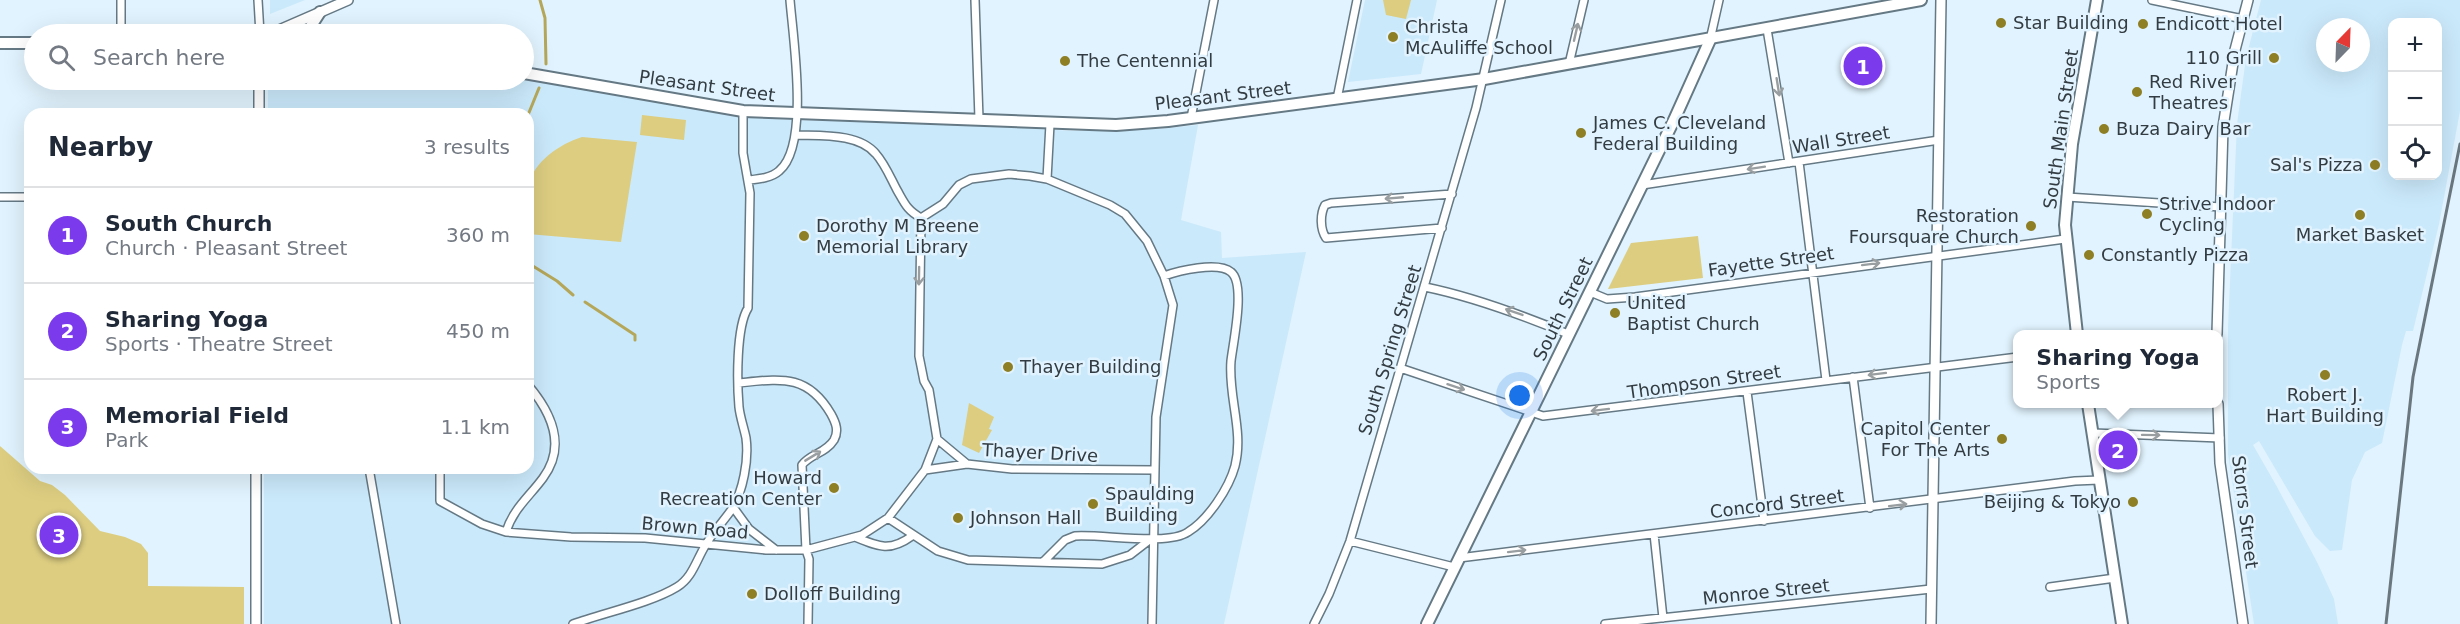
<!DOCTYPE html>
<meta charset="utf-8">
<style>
:root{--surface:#fff;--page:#f2f2f3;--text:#1f2937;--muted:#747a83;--line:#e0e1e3;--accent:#7c3aed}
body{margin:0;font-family:"DejaVu Sans",sans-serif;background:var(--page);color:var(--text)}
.controls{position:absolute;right:18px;top:18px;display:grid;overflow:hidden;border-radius:12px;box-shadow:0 6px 24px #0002}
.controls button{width:54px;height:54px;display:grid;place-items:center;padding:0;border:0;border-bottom:2px solid var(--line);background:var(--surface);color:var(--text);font:30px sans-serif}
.compass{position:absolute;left:2316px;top:18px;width:54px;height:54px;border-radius:50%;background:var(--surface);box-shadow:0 6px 24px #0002;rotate:23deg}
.you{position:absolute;left:1520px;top:396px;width:21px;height:21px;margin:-15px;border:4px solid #fff;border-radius:50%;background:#1a73e8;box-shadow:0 0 0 9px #1a73e833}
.badge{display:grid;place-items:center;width:39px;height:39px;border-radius:50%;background:var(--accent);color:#fff;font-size:20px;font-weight:700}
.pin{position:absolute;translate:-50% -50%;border:3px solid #fff;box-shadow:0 2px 6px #0006}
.popup{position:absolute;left:2013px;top:330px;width:210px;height:78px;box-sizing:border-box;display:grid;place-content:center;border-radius:12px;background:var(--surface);filter:drop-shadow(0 2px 4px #0005);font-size:20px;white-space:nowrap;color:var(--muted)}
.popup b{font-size:22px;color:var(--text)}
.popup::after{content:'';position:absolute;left:50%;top:100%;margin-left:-12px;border:12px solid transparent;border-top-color:var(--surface)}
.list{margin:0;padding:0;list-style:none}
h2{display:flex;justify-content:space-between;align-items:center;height:78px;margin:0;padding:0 24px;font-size:26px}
h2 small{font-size:20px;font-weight:400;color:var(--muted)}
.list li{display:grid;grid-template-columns:39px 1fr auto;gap:18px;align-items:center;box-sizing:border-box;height:96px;padding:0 24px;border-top:2px solid var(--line)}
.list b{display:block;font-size:22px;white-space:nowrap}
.list p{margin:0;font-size:20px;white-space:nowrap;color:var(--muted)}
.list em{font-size:20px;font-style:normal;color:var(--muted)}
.icon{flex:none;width:33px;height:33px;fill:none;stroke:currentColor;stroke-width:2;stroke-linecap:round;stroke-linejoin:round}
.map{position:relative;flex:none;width:2460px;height:624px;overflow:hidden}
.search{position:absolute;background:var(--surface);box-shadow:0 6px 24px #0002;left:24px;top:24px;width:510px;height:66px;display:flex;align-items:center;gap:15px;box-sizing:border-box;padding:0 21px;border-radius:33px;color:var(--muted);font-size:22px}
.panel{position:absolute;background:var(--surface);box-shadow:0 6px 24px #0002;left:24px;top:108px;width:510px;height:366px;border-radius:18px}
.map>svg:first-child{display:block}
.built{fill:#cae9fb;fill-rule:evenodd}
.green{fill:#dccd81}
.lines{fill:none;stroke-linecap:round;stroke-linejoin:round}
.stream{stroke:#b5a75a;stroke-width:3}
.minor-casing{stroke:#657985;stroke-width:10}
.tertiary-casing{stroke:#657985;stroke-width:12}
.secondary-casing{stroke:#657985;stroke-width:14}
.primary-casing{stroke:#657985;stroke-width:14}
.minor{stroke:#fff;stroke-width:7}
.tertiary{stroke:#fff;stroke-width:9}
.secondary{stroke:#fff;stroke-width:10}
.primary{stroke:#fff;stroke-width:10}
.rail{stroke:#6b777e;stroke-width:3}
.oneway{stroke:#999ea0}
.poi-dot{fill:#8e7e24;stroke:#e1f3fe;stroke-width:2}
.labels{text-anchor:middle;stroke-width:5;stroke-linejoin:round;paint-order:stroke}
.poi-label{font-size:18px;fill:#333c42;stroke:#e1f3fe;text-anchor:start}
.street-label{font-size:18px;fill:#333c42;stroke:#e1f3fe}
</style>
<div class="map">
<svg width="2460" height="624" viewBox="0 0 2460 624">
<rect width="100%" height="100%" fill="#e1f3fe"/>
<path class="built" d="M270,0H305L270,14Z
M1365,0H1437L1421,74L1348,82Z
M2261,0H2460V111L2439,224L2413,331H2406L2402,345L2382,443L2365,452L2352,480L2342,550L2330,551L2315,536L2259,441L2253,445L2276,485L2318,564L2334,599L2338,624H2254L2228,454V327L2237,124L2246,58ZM2438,22V176H2392V22ZM2325,27H2361V63H2325Z
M524,78L733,115L788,120L953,124L1074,131L1158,129L1198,125L1181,220L1221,232L1222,258L1306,252L1224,624H264V468H528V114H268V80Z"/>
<path class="green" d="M1383,0H1411L1406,19L1386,15Z
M642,115L686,120L684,140L640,135Z
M582,137L637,142L621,242L528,234C528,219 525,201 528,186C534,161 560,144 582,137Z
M1698,236L1703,278L1608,289L1631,243Z
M969,403L994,417L989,429L992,430L979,453L962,445Z
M0,446L40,481L52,485L65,495L100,531L125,537L141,544L148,553V586L244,587V624H0Z"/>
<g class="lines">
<path class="stream" d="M540,0L545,18L546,64
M528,115L539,88
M528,263L557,281L573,295
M585,302L635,335V340"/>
<g class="minor-casing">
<path id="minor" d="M121,0V34
M258,0L260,34
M975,0L979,119
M2152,0L2243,19
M1767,29L1789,163
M1710,40L1719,0
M1569,64L1584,0
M1337,99L1357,0
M1191,118L1214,0
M796,135C821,136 859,133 876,154C885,164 891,179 897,190C905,204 907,210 921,218
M1799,162L1826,380
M1047,179L1050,124
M749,180C759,179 771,178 779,171C810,146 793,38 790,0
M1642,185L1939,140
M0,197H30
M2067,197L2221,207
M921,218L943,204L959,185L971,179L1009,174L1030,176L1047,179L1110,205L1125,214L1147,241L1164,276L1173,305L1156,417L1152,624
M921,218L919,356L924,381L929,390L937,439L967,464
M1442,228L1326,238C1320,229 1320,214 1325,205L1331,203L1452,194
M1425,287C1474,297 1522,315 1568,334
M1590,292L1607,299L1635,297L2065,239
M1400,368L1543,416L2018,357
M1853,377L1870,508
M738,383C780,379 807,373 831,414C836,423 839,431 834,440C826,453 810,454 802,465L806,550L809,559L808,624
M1747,392L1764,521
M2093,433L2220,438
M369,468L396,624
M440,468V501L482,524L506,532L571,537L645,538L766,550H806L862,535L888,518L925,470L937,439
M925,470L967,464L1012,469L1154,470
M733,507L749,529L776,550
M888,518L938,551L968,560L1102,564L1130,555L1152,538
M506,532C513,509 529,497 543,478C567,446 551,412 528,385
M1654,534L1663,618
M855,537C879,547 890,552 912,536
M1350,541L1454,567
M1459,558L2075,481L2099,480
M1043,562L1065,540L1075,536C1103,534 1168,546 1188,532C1208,520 1229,488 1235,466C1244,431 1228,397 1231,361C1233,343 1246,284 1231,272C1218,261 1178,271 1164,276
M2050,587L2115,578
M573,624C603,613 651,603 677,587C692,578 696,561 705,546C712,533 723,522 732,509C743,491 749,460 746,438C744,428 740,417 739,407C737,383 736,327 748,308L750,193L743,153V111
M1314,624L1329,594L1350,541L1476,108L1501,0
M1605,624L1931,589"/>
</g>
<g class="tertiary-casing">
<path id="tertiary" d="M270,34L348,0
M259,114V80
M2217,334L2223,127L2235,50L2248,0
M2218,404L2220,463L2243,624
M256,624V468
M1931,624L1941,0"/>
</g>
<g class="secondary-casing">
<path id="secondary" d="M1427,624L1674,120L1710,40"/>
</g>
<g class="primary-casing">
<path id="primary" d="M313,34L311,26L320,12
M0,43H34
M524,73L743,111L1116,125L1168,121L1484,79L1921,0
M2077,334L2065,225L2072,144L2097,0
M2088,404L2122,624"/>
</g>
<use href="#minor" class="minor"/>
<use href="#tertiary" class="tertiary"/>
<use href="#secondary" class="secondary"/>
<use href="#primary" class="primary"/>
<path class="rail" d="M2386,624L2413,377L2460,144"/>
</g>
<defs><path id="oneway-shaft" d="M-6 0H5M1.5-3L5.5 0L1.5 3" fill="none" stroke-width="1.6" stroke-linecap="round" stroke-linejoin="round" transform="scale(1.5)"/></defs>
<g class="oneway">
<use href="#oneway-shaft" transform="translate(1576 32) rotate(-77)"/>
<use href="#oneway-shaft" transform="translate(1778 87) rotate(81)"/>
<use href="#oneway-shaft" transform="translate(1756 168) rotate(171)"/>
<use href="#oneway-shaft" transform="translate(1394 198) rotate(175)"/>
<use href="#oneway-shaft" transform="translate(1871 264) rotate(-7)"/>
<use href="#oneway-shaft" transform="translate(919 276) rotate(91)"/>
<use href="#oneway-shaft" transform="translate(1514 312) rotate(-161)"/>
<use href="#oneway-shaft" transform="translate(1877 374) rotate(173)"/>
<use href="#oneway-shaft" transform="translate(1456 387) rotate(18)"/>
<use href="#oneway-shaft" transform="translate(1600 410) rotate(173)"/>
<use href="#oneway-shaft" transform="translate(2151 435) rotate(1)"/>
<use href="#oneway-shaft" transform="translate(813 456) rotate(-31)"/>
<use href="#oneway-shaft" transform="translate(1898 505) rotate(-7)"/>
<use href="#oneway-shaft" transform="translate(1517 551) rotate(-7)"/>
</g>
<g class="poi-dot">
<circle cx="2001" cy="23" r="6"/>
<circle cx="2143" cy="24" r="6"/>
<circle cx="1393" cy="37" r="6"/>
<circle cx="2274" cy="58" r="6"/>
<circle cx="1065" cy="61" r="6"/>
<circle cx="2137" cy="92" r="6"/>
<circle cx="2104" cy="129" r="6"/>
<circle cx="1581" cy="133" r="6"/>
<circle cx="2375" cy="165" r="6"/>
<circle cx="2147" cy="214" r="6"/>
<circle cx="2360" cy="215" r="6"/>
<circle cx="2031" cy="226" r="6"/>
<circle cx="804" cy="236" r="6"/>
<circle cx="2089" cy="255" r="6"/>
<circle cx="1615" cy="313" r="6"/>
<circle cx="1008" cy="367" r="6"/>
<circle cx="2325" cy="375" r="6"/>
<circle cx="2002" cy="439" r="6"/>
<circle cx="834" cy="488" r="6"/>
<circle cx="2133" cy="502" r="6"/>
<circle cx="1093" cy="504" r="6"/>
<circle cx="958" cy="518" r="6"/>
<circle cx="752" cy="594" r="6"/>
</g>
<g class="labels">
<g class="poi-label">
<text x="2013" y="29">Star Building</text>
<text x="2155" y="30">Endicott Hotel</text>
<text x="1405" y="33">Christa<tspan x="1405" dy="21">McAuliffe School</tspan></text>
<text x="2262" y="64" text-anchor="end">110 Grill</text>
<text x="1077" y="67">The Centennial</text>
<text x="2149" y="88">Red River<tspan x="2149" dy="21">Theatres</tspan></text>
<text x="1593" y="129">James C. Cleveland<tspan x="1593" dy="21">Federal Building</tspan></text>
<text x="2116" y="135">Buza Dairy Bar</text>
<text x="2363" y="171" text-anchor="end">Sal's Pizza</text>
<text x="2159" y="210">Strive Indoor<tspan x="2159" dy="21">Cycling</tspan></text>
<text x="2019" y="222" text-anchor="end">Restoration<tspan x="2019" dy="21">Foursquare Church</tspan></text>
<text x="816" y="232">Dorothy M Breene<tspan x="816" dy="21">Memorial Library</tspan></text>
<text x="2360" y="241" text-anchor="middle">Market Basket</text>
<text x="2101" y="261">Constantly Pizza</text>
<text x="1627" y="309">United<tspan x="1627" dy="21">Baptist Church</tspan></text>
<text x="1020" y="373">Thayer Building</text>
<text x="2325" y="401" text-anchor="middle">Robert J.<tspan x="2325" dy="21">Hart Building</tspan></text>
<text x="1990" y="435" text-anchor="end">Capitol Center<tspan x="1990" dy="21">For The Arts</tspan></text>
<text x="822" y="484" text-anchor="end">Howard<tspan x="822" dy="21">Recreation Center</tspan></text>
<text x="1105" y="500">Spaulding<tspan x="1105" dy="21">Building</tspan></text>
<text x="2121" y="508" text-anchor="end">Beijing &amp; Tokyo</text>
<text x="970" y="524">Johnson Hall</text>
<text x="764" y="600">Dolloff Building</text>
</g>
<g class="street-label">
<text transform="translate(707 86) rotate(8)" y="6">Pleasant Street</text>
<text transform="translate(1223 96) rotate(-7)" y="6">Pleasant Street</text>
<text transform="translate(2061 129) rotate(-82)" y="6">South Main Street</text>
<text transform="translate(1841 140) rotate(-9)" y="6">Wall Street</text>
<text transform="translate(1771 262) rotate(-8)" y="6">Fayette Street</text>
<text transform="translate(1563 309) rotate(-64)" y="6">South Street</text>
<text transform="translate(1390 350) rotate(-73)" y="6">South Spring Street</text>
<text transform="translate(1704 382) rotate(-8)" y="6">Thompson Street</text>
<text transform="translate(1040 453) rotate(3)" y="6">Thayer Drive</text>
<text transform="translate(1777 504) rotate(-7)" y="6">Concord Street</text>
<text transform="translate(2245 512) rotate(83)" y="6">Storrs Street</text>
<text transform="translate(695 528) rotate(5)" y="6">Brown Road</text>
<text transform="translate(1766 592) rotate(-6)" y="6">Monroe Street</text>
</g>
</g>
</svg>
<div class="controls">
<button>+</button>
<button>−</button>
<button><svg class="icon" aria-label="locate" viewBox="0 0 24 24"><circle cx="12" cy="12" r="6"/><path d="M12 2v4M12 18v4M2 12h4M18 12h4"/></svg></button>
</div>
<svg class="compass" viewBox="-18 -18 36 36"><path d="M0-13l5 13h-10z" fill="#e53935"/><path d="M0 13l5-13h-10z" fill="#747a83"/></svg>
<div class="you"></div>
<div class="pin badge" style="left:1863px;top:66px">1</div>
<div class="pin badge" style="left:2118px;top:450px">2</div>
<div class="popup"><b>Sharing Yoga</b>Sports</div>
<div class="pin badge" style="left:59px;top:535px">3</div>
<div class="search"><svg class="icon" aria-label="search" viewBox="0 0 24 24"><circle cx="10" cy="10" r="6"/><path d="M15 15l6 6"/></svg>Search here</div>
<section class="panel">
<h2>Nearby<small>3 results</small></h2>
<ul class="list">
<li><span class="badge">1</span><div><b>South Church</b><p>Church · Pleasant Street</p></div><em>360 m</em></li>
<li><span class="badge">2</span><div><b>Sharing Yoga</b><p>Sports · Theatre Street</p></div><em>450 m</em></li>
<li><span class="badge">3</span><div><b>Memorial Field</b><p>Park</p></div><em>1.1 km</em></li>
</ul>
</section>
</div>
